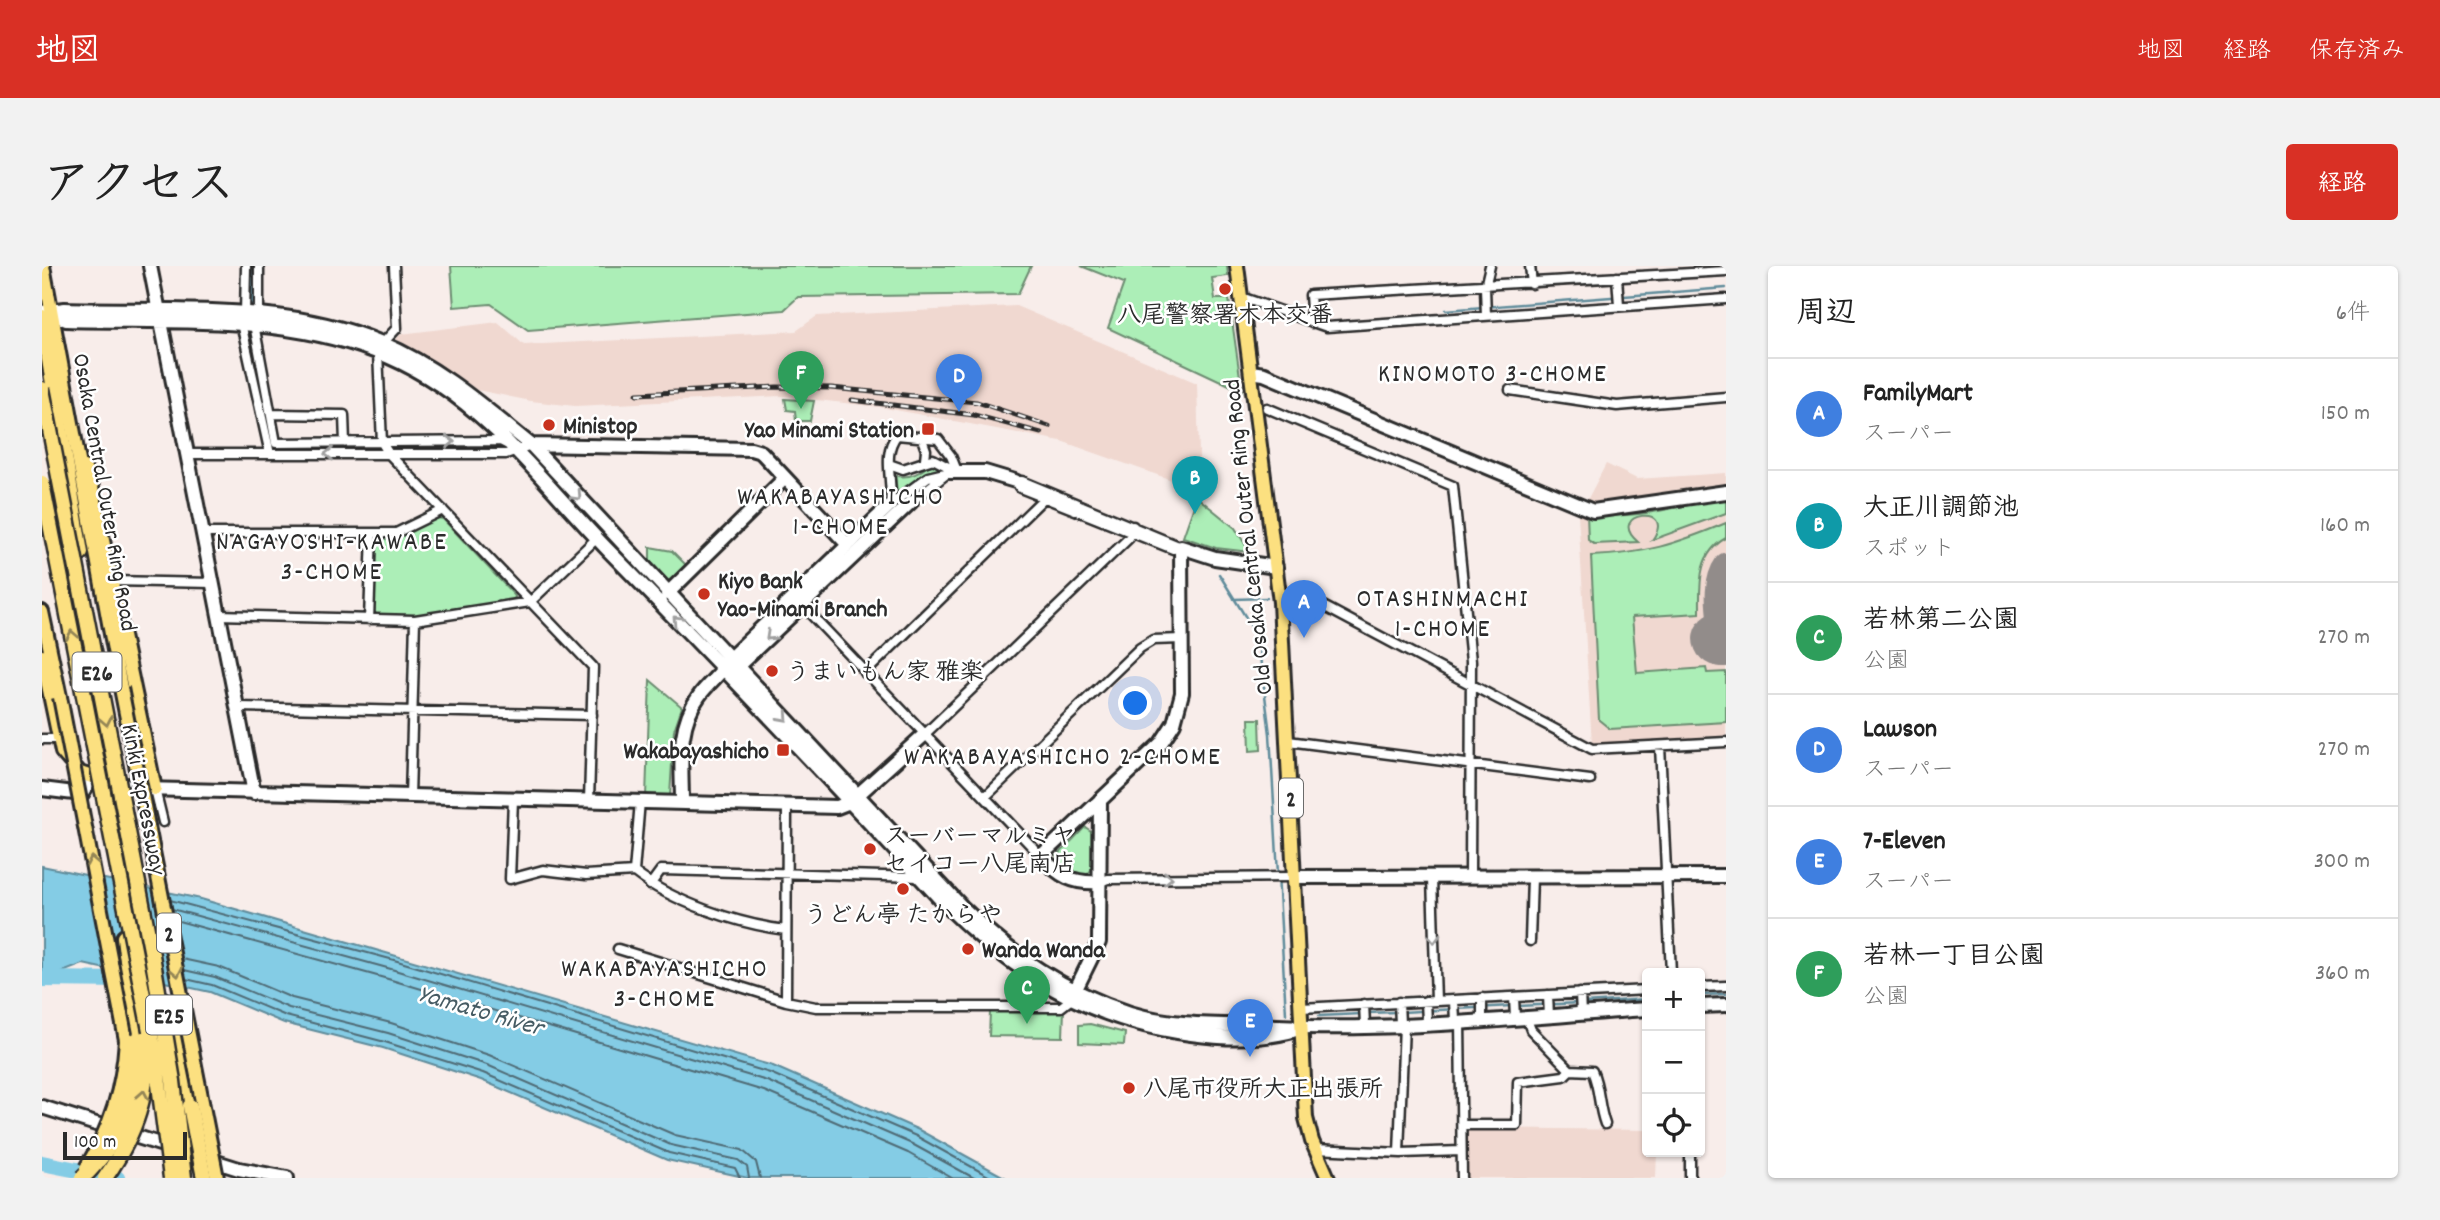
<!DOCTYPE html>
<html lang="ja">
<meta charset="utf-8">
<style>
:root{--surface:#fff;--page:#f2f2f2;--text:#222;--muted:#767676;--line:#e0e0e0;--accent:#d93025}
body{margin:0;font-family:Dekko,"Klee One",sans-serif;background:var(--page);color:var(--text)}
.controls{position:absolute;right:21px;bottom:21px;display:grid;overflow:hidden;border-radius:7px;box-shadow:0 2px 5px #0004}
.controls button{width:63px;height:63px;display:grid;place-items:center;padding:0;border:0;border-bottom:2px solid var(--line);background:var(--surface);color:var(--text);font:35px sans-serif}
.scale{position:absolute;left:21px;bottom:18px;width:124px;box-sizing:border-box;padding-left:7px;border:4px solid #2b2b2b;border-top:0;font-size:19px;line-height:24px;white-space:nowrap;color:#2b2b2b;-webkit-text-stroke:5px #fff;paint-order:stroke}
.you{position:absolute;left:1094px;top:438px;width:24px;height:24px;margin:-18px;border:5px solid #fff;border-radius:50%;background:#1a73e8;box-shadow:0 0 0 10px #1a73e833}
.badge{display:grid;place-items:center;width:46px;height:46px;border-radius:50%;background:var(--accent);color:#fff;font-size:23px;font-weight:700}
.pin{position:absolute;translate:-50% -58px;filter:drop-shadow(0 2px 4px #0008)}
.pin::after{content:'';position:absolute;top:37px;width:24px;height:21px;background:inherit;clip-path:polygon(0 0,100% 0,50% 100%)}
.list{margin:0;padding:0;list-style:none}
h2{display:flex;justify-content:space-between;align-items:center;height:91px;margin:0;padding:0 28px;font-size:30px}
h2 small{font-size:23px;font-weight:400;color:var(--muted)}
.list li{display:grid;grid-template-columns:46px 1fr auto;gap:21px;align-items:center;box-sizing:border-box;height:112px;padding:0 28px;border-top:2px solid var(--line)}
.list b{display:block;font-size:26px;white-space:nowrap}
.list p{margin:0;font-size:23px;white-space:nowrap;color:var(--muted)}
.list em{font-size:23px;font-style:normal;color:var(--muted)}
.icon{flex:none;width:38px;height:38px;fill:none;stroke:currentColor;stroke-width:2;stroke-linecap:round;stroke-linejoin:round}
.map{position:relative;flex:none;width:1684px;height:912px;overflow:hidden;border-radius:7px}
header{display:flex;align-items:center;gap:42px;box-sizing:border-box;height:98px;padding:0 35px;background:var(--accent);color:#fff}
header strong{font-size:33px}
nav{display:flex;gap:38px;margin-inline-start:auto;font-size:24px}
.intro{display:flex;align-items:center;justify-content:space-between;box-sizing:border-box;height:168px;padding:0 42px}
h1{margin:0;font-size:49px}
.button{padding:18px 32px;border-radius:7px;background:var(--accent);color:#fff;font-size:24px;font-weight:700}
main{display:flex;gap:42px;padding:0 42px}
aside{flex:1;background:var(--surface);border-radius:7px;box-shadow:0 2px 5px #0004}
.map>svg:first-child{display:block}
.built{fill:#f0d8d0}
.green{fill:#aceeb7;stroke:#6c8c71;stroke-width:2}
.water{fill:#84cce5;stroke:#608c9b;stroke-width:2}
.lines{fill:none;stroke-linecap:round;stroke-linejoin:round}
.shore{stroke:#4f6b75;stroke-width:2}
.stream{stroke:#608c9b;stroke-width:2.5}
.river{stroke:#84cce5;stroke-width:16}
.taxiway{stroke:#928c8a;stroke-width:23}
.runway{stroke:#928c8a;stroke-width:56}
.street-casing{stroke:#2b2b2b;stroke-width:13}
.secondary-casing{stroke:#2b2b2b;stroke-width:18}
.primary-casing{stroke:#2b2b2b;stroke-width:18}
.highway-casing{stroke:#2b2b2b;stroke-width:19}
.street{stroke:#fff;stroke-width:8}
.secondary{stroke:#fff;stroke-width:12}
.primary{stroke:#fce080;stroke-width:12}
.highway{stroke:#fce080;stroke-width:14}
.rail-casing{stroke:#2b2b2b;stroke-width:5}
.rail{stroke:#fff;stroke-width:2.5;stroke-dasharray:8;stroke-linecap:butt}
.primary-bridge-casing{stroke:#2b2b2b;stroke-width:18;stroke-linecap:butt}
.highway-bridge-casing{stroke:#2b2b2b;stroke-width:19;stroke-linecap:butt}
.primary-bridge{stroke:#fce080;stroke-width:12}
.highway-bridge{stroke:#fce080;stroke-width:14}
.oneway{stroke:#a0a0a0}
.oneway2{stroke:#948656}
.poi-dot{fill:#c8321e;stroke:#fff;stroke-width:2.5}
.labels{text-anchor:middle;stroke-width:5;stroke-linejoin:round;paint-order:stroke}
.shield{fill:#fff;stroke:#6b6b6b;stroke-width:2}
.shield-label{font-size:23px;font-weight:bold;fill:#2b2b2b}
.poi-label{font-size:24px;font-weight:bold;fill:#2b2b2b;stroke:#fff;text-anchor:start}
.street-label{font-size:24px;fill:#2b2b2b;stroke:#fff}
.neighbourhood-label{font-size:26px;letter-spacing:2px;fill:#2b2b2b;stroke:#fff}
.water-label{font-size:26px;font-style:italic;fill:#465b63;stroke:#fff}
</style>
<header>
<strong>地図</strong>
<nav><a>地図</a><a>経路</a><a>保存済み</a></nav>
</header>
<div class="intro"><h1>アクセス</h1><a class="button">経路</a></div>
<main>
<div class="map">
<svg width="1684" height="912" viewBox="0 0 1684 912">
<rect width="100%" height="100%" fill="#f8edea"/>
<filter id="ink" filterUnits="userSpaceOnUse"><feTurbulence type="fractalNoise" baseFrequency=".0143" numOctaves="2"/><feDisplacementMap in="SourceGraphic" scale="14" xChannelSelector="R" yChannelSelector="G"/><feConvolveMatrix kernelMatrix="1 2 1 2 8 2 1 2 1" color-interpolation-filters="sRGB"/></filter>
<g filter="url(#ink)">
<path class="built" d="M974,40L1155,117L1158,224L1019,175L838,141L740,130L533,140L489,135L435,124L354,73L359,68L456,56L482,79L754,65L775,50Z
M1564,198L1595,213L1684,207V471L1550,479L1536,247L1541,242Z
M1422,862L1605,864V886H1615L1614,912H1421Z"/>
<path class="green" d="M409,0H989L976,28L756,31L742,44L486,64L449,38L412,41Z
M1039,0H1185L1186,10L1170,12L1173,33H1187L1200,125L1066,62L1082,17Z
M743,133L772,135L768,155H754L753,145L745,144Z
M889,196L902,202L887,207L858,228L855,226L853,209C866,214 881,206 889,196Z
M1155,231L1193,262L1208,286L1174,282L1141,271Z
M1684,231V247L1610,274C1637,237 1561,246 1596,276L1552,278L1546,274L1545,247C1588,256 1641,239 1684,231Z
M396,252L401,253L473,330L472,334L375,350L335,349L332,345L334,271H355Z
M1684,257V272C1655,288 1658,318 1658,347L1590,351L1595,407L1664,402L1665,407L1684,406V456L1568,463L1557,454L1549,290C1603,288 1634,278 1684,257Z
M608,281L630,285L645,300L629,315L622,314L608,300Z
M608,414L640,441L632,464L628,530L604,531Z
M1207,453H1218L1219,484L1208,485Z
M1043,561L1049,565V604L1045,609L1031,607L1014,596L1015,590Z
M1022,744L1021,771L947,770L948,746Z
M1048,758L1083,767L1082,779L1037,777V759Z"/>
<path class="water" d="M0,600L159,633L731,800L877,864L964,912H706L625,894L439,814L341,782L242,757L168,726L41,698L0,714Z"/>
<g class="lines">
<path class="shore" d="M128,634L352,694L728,807L874,870L950,912
M130,643L349,703L725,815L870,878L932,912
M133,654L346,713L722,825L866,887L910,912
M140,693L177,701L250,732L349,757L447,789L633,869L700,884L714,896L718,912
M142,704L173,711L247,742L346,767L445,799L629,879L696,894L705,901L707,912
M144,713L170,719L244,750L343,776L441,807L627,887L693,902L698,912"/>
<path class="stream" d="M1404,44L1684,22
M208,69L229,172
M346,183L455,182
M283,184L340,183
M1177,308L1208,358L1217,383L1228,468L1244,748
M1248,331L1270,330L1426,411
M1192,333L1225,332
M1431,414L1487,445
M1652,474L1684,472
M1658,729L1684,728
M1542,737L1605,733
M1476,740L1536,737
M1360,746L1469,740
M1325,747L1354,746
M1277,750L1319,748"/>
<path class="river" d="M209,40L210,0
M0,713L85,714
M0,897L75,912"/>
<path class="taxiway" d="M1679,370V373C1677,348 1669,319 1684,298"/>
<path class="runway" d="M1679,373H1684"/>
<g class="street-casing">
<path id="street" d="M1488,0L1490,18
M1575,11L1577,39
M1199,31L1285,61L1684,33
M203,48L204,0
M217,49V0
M1444,50L1443,21L1448,0
M199,57L228,188
M1270,57L1268,29L1684,5
M212,58L234,177L458,175L464,178
M341,77L355,62L352,0
M336,86L340,177L347,188L551,401L547,535
M1468,124L1575,140L1684,131
M1225,142L1411,220L1429,395L1428,611
M229,148L302,149L303,177
M879,170L884,184L883,193
M147,188H464L489,179
M847,198L861,203L891,193L914,205
M973,215L978,222L1131,283L1139,281
M973,215H980L1139,281
M869,236L907,206
M848,239C852,216 839,188 855,169L896,173L909,190L915,205
M848,239L886,211L907,206
M162,267H354L401,244
M69,315L171,317
M1238,336L1270,334L1550,483L1684,476
M761,340L999,590
M177,349L373,354L488,336L555,272
M327,354L330,267
M823,407L1002,232
M196,441L550,449
M883,468L1087,272L1091,260
M0,473H17
M1246,475L1548,514
M1618,480L1629,707
M113,523L121,556
M368,531L373,354
M943,531L1098,382L1111,374L1140,373
M471,533L468,613L501,604L544,609L592,606L598,535
M592,606C630,636 696,658 744,664
M1390,612L1394,735
M1058,616L1066,613L1253,611
M608,619L619,604L878,611
M1488,675L1490,611
M576,683L744,735L774,741H1019L1028,734
M1658,721L1684,720
M1538,727L1539,748
M1506,729L1507,750
M1472,731L1473,752
M1440,732V754
M1412,734L1413,755
M744,735L745,540
M1384,735L1385,756
M1357,736L1358,758
M1322,738L1323,759
M1259,742L1605,724
M1484,751L1489,764L1528,804
M1418,755L1420,912
M1420,859H1475L1476,816L1522,810L1528,804L1550,805C1558,822 1556,840 1563,858
M1273,883L1359,887L1419,885
M1357,887L1362,758
M1648,912V886"/>
</g>
<g class="secondary-casing">
<path id="secondary" d="M108,0L212,527
M0,46L23,43C127,46 242,35 340,77C397,101 442,141 489,179L920,641C969,689 1022,726 1088,747C1137,762 1185,758 1235,760C1355,766 1485,751 1605,743
M10,47L24,54C127,57 234,48 332,85C435,123 494,210 567,285C680,400 791,517 900,635C971,707 1048,755 1149,768C1184,773 1220,774 1254,764
M1209,106L1222,108L1551,245L1684,226
M489,179L709,183L719,186L806,279
M907,206H943L973,215
M625,328L743,212
M691,401L696,400L869,236
M0,523L40,528L50,511L102,523L795,541L808,536L883,468
M640,536C640,500 634,461 657,430C667,416 681,407 688,392L848,239
M1253,611L1684,610
M1058,616C1031,618 1017,610 999,590L1119,477L1132,457L1140,427L1139,281L1173,292L1234,301
M1030,731L1057,676L1058,534
M1658,740L1684,739
M0,841L197,903L245,912"/>
</g>
<g class="primary-casing">
<path id="primary" d="M1,0L79,422
M1195,0L1238,336L1264,852L1270,875L1286,912
M42,201L49,217L113,523
M0,346L18,431
M0,390L20,486L38,507L50,511"/>
</g>
<g class="highway-casing">
<path id="highway" d="M0,51L39,287
M82,671L94,774
M123,734L148,840"/>
</g>
<use href="#street" class="street"/>
<use href="#secondary" class="secondary"/>
<use href="#primary" class="primary"/>
<use href="#highway" class="highway"/>
<g class="rail-casing">
<path id="rail" d="M595,128L735,121L789,122L935,136L1007,160
M810,134L932,149L999,167"/>
</g>
<use href="#rail" class="rail"/>
<g class="primary-bridge-casing">
<path id="primary-bridge" d="M79,422L175,912
M18,431L84,774C81,822 69,861 44,902"/>
</g>
<g class="highway-bridge-casing">
<path id="highway-bridge" d="M0,123L110,689L131,815L142,912
M0,217L114,795L129,912
M148,840L162,912
M40,912C79,877 94,825 94,774
M63,912C93,869 110,826 101,773"/>
</g>
<use href="#primary-bridge" class="primary-bridge"/>
<use href="#highway-bridge" class="highway-bridge"/>
</g>
<defs><path id="oneway-chevron" d="M-2-3.5L2.5 0L-2 3.5" fill="none" stroke-width="1.6" stroke-linecap="round" stroke-linejoin="round" transform="scale(1.75)"/></defs>
<g class="oneway">
<use href="#oneway-chevron" transform="translate(408 176) rotate(-1)"/>
<use href="#oneway-chevron" transform="translate(287 188) rotate(180)"/>
<use href="#oneway-chevron" transform="translate(535 230) rotate(47)"/>
<use href="#oneway-chevron" transform="translate(635 354) rotate(-134)"/>
<use href="#oneway-chevron" transform="translate(728 370) rotate(137)"/>
<use href="#oneway-chevron" transform="translate(742 451) rotate(48)"/>
<use href="#oneway-chevron" transform="translate(1126 612)"/>
<use href="#oneway-chevron" transform="translate(1392 673) rotate(88)"/>
</g>
<g class="oneway2">
<use href="#oneway-chevron" transform="translate(30 369) rotate(-101)"/>
<use href="#oneway-chevron" transform="translate(64 455) rotate(79)"/>
<use href="#oneway-chevron" transform="translate(50 595) rotate(-101)"/>
<use href="#oneway-chevron" transform="translate(135 706) rotate(79)"/>
<use href="#oneway-chevron" transform="translate(101 829) rotate(-80)"/>
</g>
</g>
<g class="poi-dot">
<circle cx="1183" cy="23" r="7"/>
<circle cx="507" cy="159" r="7"/>
<rect x="879" y="156" width="14" height="14" rx="3.5"/>
<circle cx="662" cy="328" r="7"/>
<circle cx="730" cy="405" r="7"/>
<rect x="734" y="477" width="14" height="14" rx="3.5"/>
<circle cx="828" cy="583" r="7"/>
<circle cx="861" cy="623" r="7"/>
<circle cx="926" cy="683" r="7"/>
<circle cx="1087" cy="822" r="7"/>
</g>
<g class="labels">
<g class="shield">
<rect x="30.5" y="386.5" width="49" height="39" rx="5"/>
<rect x="1237" y="512.5" width="24" height="39" rx="5"/>
<rect x="115" y="647.5" width="24" height="39" rx="5"/>
<rect x="104" y="729.5" width="46" height="39" rx="5"/>
</g>
<g class="shield-label">
<text x="55" y="414">E26</text>
<text x="1249" y="540">2</text>
<text x="127" y="675">2</text>
<text x="127" y="757">E25</text>
</g>
<g class="poi-label">
<text x="1183" y="56" text-anchor="middle">八尾警察署木本交番</text>
<text x="521" y="167">Ministop</text>
<text x="872" y="171" text-anchor="end">Yao Minami Station</text>
<text x="676" y="322">Kiyo Bank<tspan x="676" dy="28">Yao-Minami Branch</tspan></text>
<text x="744" y="413">うまいもん家 雅楽</text>
<text x="727" y="492" text-anchor="end">Wakabayashicho</text>
<text x="842" y="577">スーバーマルミヤ<tspan x="842" dy="28">セイコー八尾南店</tspan></text>
<text x="861" y="656" text-anchor="middle">うどん亭 たからや</text>
<text x="940" y="691">Wanda Wanda</text>
<text x="1101" y="830">八尾市役所大正出張所</text>
</g>
<g class="street-label">
<text transform="translate(64 226) rotate(80)" y="8">Osaka Central Outer Ring Road</text>
<text transform="translate(1205 271) rotate(-96)" y="8">Old Osaka Central Outer Ring Road</text>
<text transform="translate(103 533) rotate(79)" y="8">Kinki Expressway</text>
</g>
<g class="neighbourhood-label">
<text x="1451" y="115">KINOMOTO 3-CHOME</text>
<text x="799" y="238">WAKABAYASHICHO<tspan x="799" dy="30">1-CHOME</tspan></text>
<text x="290" y="283">NAGAYOSHI-KAWABE<tspan x="290" dy="30">3-CHOME</tspan></text>
<text x="1401" y="340">OTASHINMACHI<tspan x="1401" dy="30">1-CHOME</tspan></text>
<text x="1021" y="498">WAKABAYASHICHO 2-CHOME</text>
<text x="623" y="710">WAKABAYASHICHO<tspan x="623" dy="30">3-CHOME</tspan></text>
</g>
<g class="water-label">
<text transform="translate(439 743) rotate(16)" y="9">Yamato River</text>
</g>
</g>
</svg>
<div class="controls">
<button>+</button>
<button>−</button>
<button><svg class="icon" aria-label="locate" viewBox="0 0 24 24"><circle cx="12" cy="12" r="6"/><path d="M12 2v4M12 18v4M2 12h4M18 12h4"/></svg></button>
</div>
<div class="scale">100 m</div>
<div class="you"></div>
<div class="pin badge" style="left:1262px;top:372px;background:#3f7fe0">A</div>
<div class="pin badge" style="left:1153px;top:248px;background:#0f9aa8">B</div>
<div class="pin badge" style="left:985px;top:758px;background:#2e9e5b">C</div>
<div class="pin badge" style="left:917px;top:146px;background:#3f7fe0">D</div>
<div class="pin badge" style="left:1208px;top:791px;background:#3f7fe0">E</div>
<div class="pin badge" style="left:759px;top:143px;background:#2e9e5b">F</div>
</div>
<aside>
<h2>周辺<small>6件</small></h2>
<ul class="list">
<li><span class="badge" style="background:#3f7fe0">A</span><div><b>FamilyMart</b><p>スーパー</p></div><em>150 m</em></li>
<li><span class="badge" style="background:#0f9aa8">B</span><div><b>大正川調節池</b><p>スポット</p></div><em>160 m</em></li>
<li><span class="badge" style="background:#2e9e5b">C</span><div><b>若林第二公園</b><p>公園</p></div><em>270 m</em></li>
<li><span class="badge" style="background:#3f7fe0">D</span><div><b>Lawson</b><p>スーパー</p></div><em>270 m</em></li>
<li><span class="badge" style="background:#3f7fe0">E</span><div><b>7-Eleven</b><p>スーパー</p></div><em>300 m</em></li>
<li><span class="badge" style="background:#2e9e5b">F</span><div><b>若林一丁目公園</b><p>公園</p></div><em>360 m</em></li>
</ul>
</aside>
</main>
